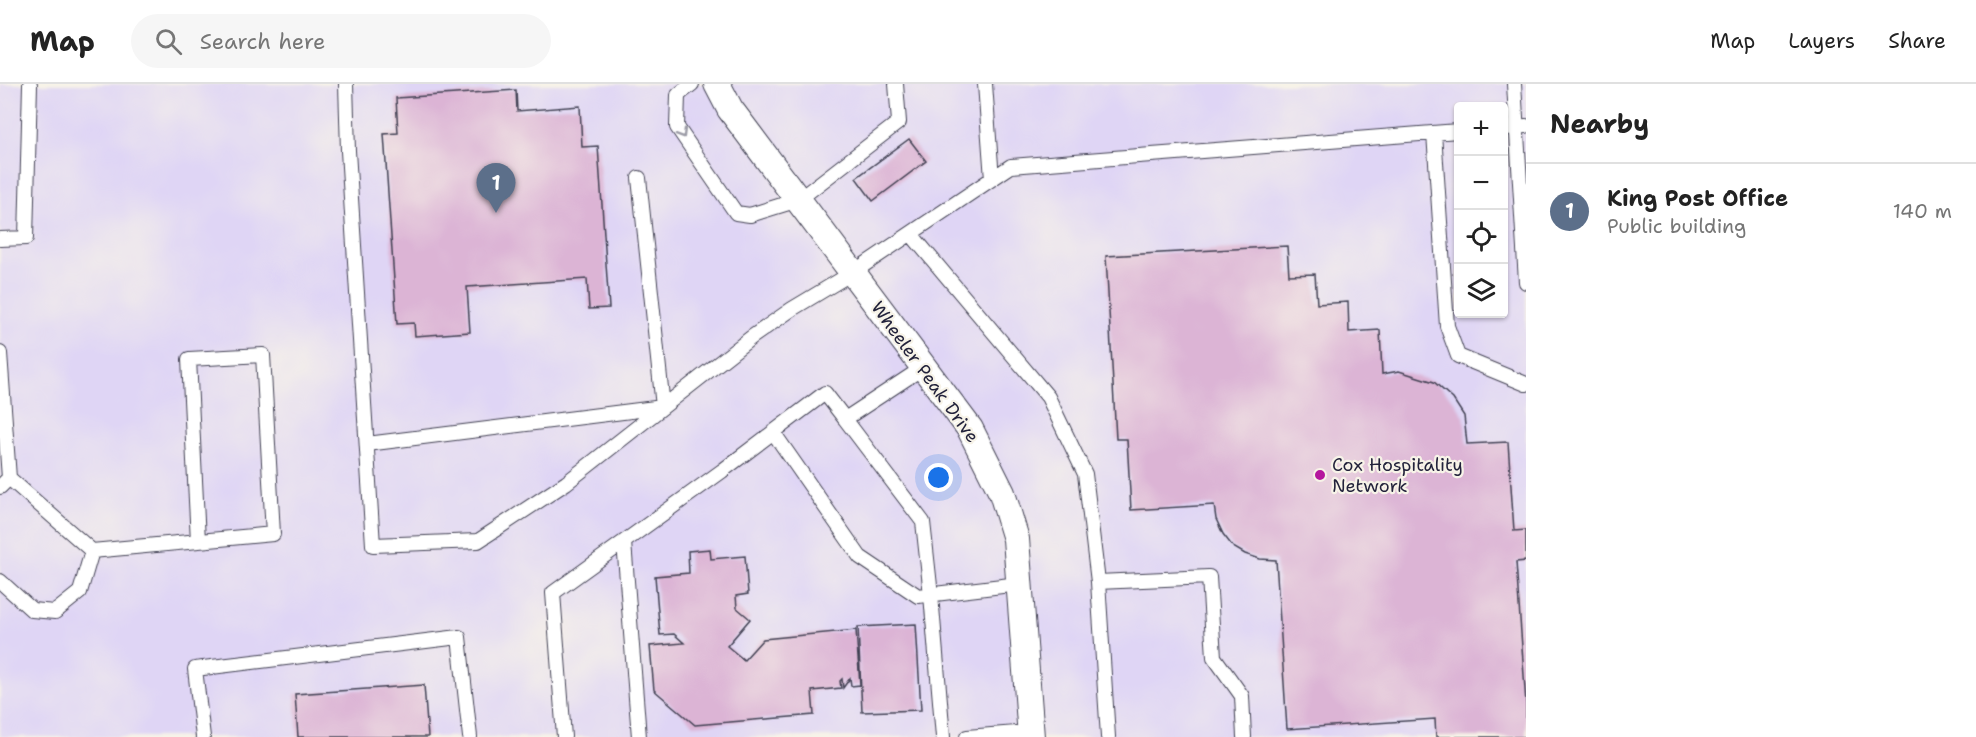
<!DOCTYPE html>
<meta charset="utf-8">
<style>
:root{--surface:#fff;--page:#f6f6f6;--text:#222;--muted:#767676;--line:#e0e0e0;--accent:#b5179e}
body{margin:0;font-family:"Shantell Sans",sans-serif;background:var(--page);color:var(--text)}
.controls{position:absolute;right:18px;top:18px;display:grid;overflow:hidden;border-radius:6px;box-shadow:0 2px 4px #0004}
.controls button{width:54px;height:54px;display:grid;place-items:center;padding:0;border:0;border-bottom:2px solid var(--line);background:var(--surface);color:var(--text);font:30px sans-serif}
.you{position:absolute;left:939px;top:394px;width:21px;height:21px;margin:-15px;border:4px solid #fff;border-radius:50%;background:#1a73e8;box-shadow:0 0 0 9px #1a73e833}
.badge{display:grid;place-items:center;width:39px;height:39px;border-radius:50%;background:var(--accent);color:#fff;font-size:20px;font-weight:700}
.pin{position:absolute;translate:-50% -50px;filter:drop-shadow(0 2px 3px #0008)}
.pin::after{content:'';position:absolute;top:32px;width:21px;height:18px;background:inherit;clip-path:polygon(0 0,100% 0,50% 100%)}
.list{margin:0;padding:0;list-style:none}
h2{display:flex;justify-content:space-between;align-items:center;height:78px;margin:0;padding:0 24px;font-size:26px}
h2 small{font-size:20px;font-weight:400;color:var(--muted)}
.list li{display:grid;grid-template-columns:39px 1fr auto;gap:18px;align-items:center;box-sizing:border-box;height:96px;padding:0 24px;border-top:2px solid var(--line)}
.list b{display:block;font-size:22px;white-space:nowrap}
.list p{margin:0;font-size:20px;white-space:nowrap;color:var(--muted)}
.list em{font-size:20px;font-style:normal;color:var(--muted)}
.icon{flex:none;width:33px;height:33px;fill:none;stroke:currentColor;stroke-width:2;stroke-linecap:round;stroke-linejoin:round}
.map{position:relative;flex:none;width:1526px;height:653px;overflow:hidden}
header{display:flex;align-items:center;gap:36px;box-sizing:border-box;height:84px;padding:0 30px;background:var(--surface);border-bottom:2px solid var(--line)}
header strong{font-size:28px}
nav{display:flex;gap:33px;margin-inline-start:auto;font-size:21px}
.search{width:420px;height:54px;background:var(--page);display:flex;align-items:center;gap:15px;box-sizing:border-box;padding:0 21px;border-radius:33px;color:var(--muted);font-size:22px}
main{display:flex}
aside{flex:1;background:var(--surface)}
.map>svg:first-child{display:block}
.built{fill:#dfd5f5;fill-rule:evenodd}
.building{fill:#dcb4d5}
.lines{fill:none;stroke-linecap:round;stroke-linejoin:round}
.service-casing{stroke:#414052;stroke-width:16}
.minor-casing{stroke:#414052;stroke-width:28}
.service{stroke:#fff;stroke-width:14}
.minor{stroke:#fff;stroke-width:26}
.oneway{stroke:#9c9ca7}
.poi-dot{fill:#b5179e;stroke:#f7f3e8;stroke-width:2}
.labels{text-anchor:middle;stroke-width:4.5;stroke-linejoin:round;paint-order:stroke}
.street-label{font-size:18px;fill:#22223b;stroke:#f7f3e8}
.poi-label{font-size:18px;fill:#22223b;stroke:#f7f3e8;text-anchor:start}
</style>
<header>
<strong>Map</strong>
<div class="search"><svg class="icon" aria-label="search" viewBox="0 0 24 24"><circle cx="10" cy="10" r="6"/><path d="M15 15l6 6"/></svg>Search here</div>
<nav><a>Map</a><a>Layers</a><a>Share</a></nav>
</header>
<main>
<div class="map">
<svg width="1526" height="653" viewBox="0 0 1526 653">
<rect width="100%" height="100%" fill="#f7f3e8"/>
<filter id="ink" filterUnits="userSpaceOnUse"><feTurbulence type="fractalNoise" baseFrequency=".0167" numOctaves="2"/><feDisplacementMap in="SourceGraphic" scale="12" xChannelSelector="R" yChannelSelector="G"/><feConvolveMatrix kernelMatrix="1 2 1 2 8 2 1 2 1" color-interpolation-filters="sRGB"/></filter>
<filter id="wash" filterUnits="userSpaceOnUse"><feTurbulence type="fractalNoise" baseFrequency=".008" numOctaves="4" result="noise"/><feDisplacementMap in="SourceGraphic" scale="24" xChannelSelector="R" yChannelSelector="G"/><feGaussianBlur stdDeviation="1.35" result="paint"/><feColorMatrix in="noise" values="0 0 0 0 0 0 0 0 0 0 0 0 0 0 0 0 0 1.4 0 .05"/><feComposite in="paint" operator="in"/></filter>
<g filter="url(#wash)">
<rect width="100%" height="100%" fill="#f1e9d2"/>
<path class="built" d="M0,0H1526V653H0ZM1458,22H1504V230H1458Z"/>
<g id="blocks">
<path class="building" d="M516,6L517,27L580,22L582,63L598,62L609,224L589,225L587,195L467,203L470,248L415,252L414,239L397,240L384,50L398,49L396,14Z
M909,55L926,77L873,117L856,94Z
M1287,162L1289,191L1315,190L1317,220L1348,218L1349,248L1380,246L1382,290L1399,287L1434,298L1453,315L1464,332L1467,360L1508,358L1514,447L1526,446V477L1516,478L1526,620V653H1436L1435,635L1287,645L1276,476L1260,475L1245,470L1233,463L1223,450L1216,435L1214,421L1131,426L1127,355H1116L1106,172Z
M710,465L711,475L745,472L748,510L736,512L737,524L750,535L727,562L744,576L763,555L856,546L860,601L851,602L850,594L843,604L842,595L840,597L841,604L812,607L814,631L695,641L654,606L650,562L684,559L674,550L660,551L655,492L689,489L688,467Z
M916,540L921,626L862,628L858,543Z
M424,601L428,653H298L295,610Z"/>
</g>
</g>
<g filter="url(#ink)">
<use href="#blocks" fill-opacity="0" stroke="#414052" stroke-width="1.5"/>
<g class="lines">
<g class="service-casing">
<path id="service" d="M346,0L348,67L373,461L478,457L566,399L752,253L792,225L852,189L1011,82L1458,47
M692,0L678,11L677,43L736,129L750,131L798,116L899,38L896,0
M985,0L992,95
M1514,0L1526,198
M1504,44L1526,42
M1434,49L1447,242L1458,272L1526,300
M911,150L1048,313L1085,390L1098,498L1209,493L1214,573L1242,612L1244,653
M0,155L26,154L30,0
M0,269L9,394L0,403
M845,335L923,438L931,511L943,653
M773,348L860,473L918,512L1019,500
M367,360L663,323L639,94
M9,394L92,467L273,450L263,271L189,275L198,457
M624,458L639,653
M0,497L32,526L55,528L80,508L92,467
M1098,498L1108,653
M203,653L195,585L459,553L470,653
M564,653L553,509L722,387L825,309L845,335L924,283
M967,653L1030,648"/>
</g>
<g class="minor-casing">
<path id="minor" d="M717,0L730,25L970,345L1002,409L1016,455L1031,653"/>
</g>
<use href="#service" class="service"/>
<use href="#minor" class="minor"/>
</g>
<defs><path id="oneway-chevron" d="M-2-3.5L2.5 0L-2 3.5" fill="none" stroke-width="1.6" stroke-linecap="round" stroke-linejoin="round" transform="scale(1.5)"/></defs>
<use class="oneway" href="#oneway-chevron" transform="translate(682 50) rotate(59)"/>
</g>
<circle class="poi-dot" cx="1320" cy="391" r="6"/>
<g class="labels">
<g class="street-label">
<text transform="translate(925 288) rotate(54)" y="6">Wheeler Peak Drive</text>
</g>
<g class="poi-label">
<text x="1332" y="387">Cox Hospitality<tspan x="1332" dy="21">Network</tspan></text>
</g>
</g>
</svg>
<div class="controls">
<button>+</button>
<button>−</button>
<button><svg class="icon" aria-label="locate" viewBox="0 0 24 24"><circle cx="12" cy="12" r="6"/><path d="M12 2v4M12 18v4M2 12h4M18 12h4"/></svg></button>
<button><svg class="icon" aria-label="layers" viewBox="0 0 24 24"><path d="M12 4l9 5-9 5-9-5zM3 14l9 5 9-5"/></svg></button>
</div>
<div class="you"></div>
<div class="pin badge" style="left:496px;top:129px;background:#5c6f8a">1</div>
</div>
<aside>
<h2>Nearby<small></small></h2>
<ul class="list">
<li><span class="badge" style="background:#5c6f8a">1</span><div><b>King Post Office</b><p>Public building</p></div><em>140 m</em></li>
</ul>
</aside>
</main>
